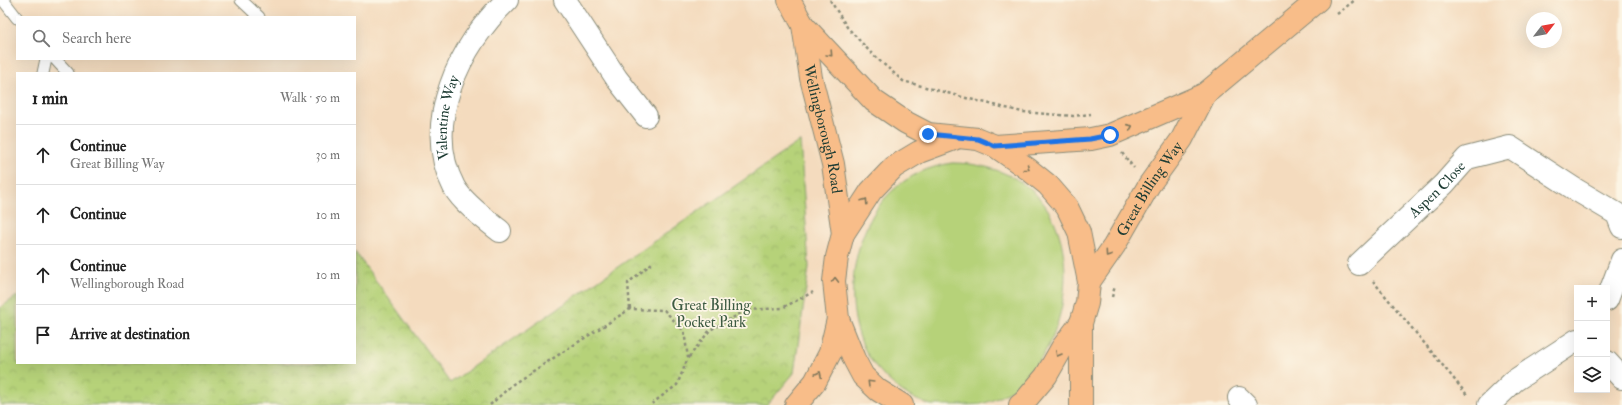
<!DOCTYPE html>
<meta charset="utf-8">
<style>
:root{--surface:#fff;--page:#f6f6f6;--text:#222;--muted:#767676;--line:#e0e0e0}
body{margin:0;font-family:"IM FELL Double Pica",serif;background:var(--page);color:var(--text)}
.controls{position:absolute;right:12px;bottom:12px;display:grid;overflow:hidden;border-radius:0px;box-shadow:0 4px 16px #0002}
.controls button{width:36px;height:36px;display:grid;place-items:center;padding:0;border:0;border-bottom:1px solid var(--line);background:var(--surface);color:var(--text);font:20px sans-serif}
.compass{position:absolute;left:1526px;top:12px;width:36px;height:36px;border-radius:50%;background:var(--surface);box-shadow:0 4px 16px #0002;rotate:59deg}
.stop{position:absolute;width:12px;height:12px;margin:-9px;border:3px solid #1a73e8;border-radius:50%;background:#fff}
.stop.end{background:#1a73e8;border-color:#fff;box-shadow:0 1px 4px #0008}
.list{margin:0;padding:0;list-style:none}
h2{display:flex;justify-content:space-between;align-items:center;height:52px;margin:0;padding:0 16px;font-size:17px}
h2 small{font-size:13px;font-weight:400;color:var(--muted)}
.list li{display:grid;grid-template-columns:26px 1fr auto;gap:12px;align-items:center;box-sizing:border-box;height:60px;padding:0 16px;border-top:1px solid var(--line)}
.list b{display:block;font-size:15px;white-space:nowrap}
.list p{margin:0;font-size:13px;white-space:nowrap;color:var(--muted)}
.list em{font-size:13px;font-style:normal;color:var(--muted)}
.icon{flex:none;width:22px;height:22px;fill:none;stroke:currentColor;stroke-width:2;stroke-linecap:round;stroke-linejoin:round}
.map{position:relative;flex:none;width:1622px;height:405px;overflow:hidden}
.search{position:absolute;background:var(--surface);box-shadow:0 4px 16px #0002;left:16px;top:16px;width:340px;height:44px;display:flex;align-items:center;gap:10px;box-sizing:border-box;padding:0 14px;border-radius:0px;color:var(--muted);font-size:15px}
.panel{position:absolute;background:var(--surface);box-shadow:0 4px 16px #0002;left:16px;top:72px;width:340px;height:292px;border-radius:0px}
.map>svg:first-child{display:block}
.grass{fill:#b6d279;stroke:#6a8856}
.park{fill:url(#park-crowns);stroke:#6a8856}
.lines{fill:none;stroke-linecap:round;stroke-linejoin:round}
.lane-casing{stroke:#8a8c79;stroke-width:13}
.street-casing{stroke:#8a8c79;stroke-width:24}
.primary-casing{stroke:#8a8c79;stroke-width:24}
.path{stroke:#8a8c79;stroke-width:2.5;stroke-dasharray:3 3;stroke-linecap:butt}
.lane{stroke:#fff;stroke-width:11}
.street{stroke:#fff;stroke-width:22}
.primary{stroke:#f8bd89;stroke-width:22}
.oneway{stroke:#81775a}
.route{stroke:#1a73e8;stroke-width:5}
.labels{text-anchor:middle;stroke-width:3.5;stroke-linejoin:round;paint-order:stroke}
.street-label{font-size:15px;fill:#1f3d34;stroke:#fcf5e5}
.park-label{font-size:15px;fill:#3d5b42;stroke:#fcf5e5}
</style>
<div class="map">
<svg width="1622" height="405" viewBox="0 0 1622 405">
<defs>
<pattern id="park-crowns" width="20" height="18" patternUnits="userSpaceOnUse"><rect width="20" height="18" fill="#b6d279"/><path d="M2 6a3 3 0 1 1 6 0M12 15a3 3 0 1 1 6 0" fill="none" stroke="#9cb569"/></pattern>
</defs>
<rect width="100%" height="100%" fill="#fcf5e5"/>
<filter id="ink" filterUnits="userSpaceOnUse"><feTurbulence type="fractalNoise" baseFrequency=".025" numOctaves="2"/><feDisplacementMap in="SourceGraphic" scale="8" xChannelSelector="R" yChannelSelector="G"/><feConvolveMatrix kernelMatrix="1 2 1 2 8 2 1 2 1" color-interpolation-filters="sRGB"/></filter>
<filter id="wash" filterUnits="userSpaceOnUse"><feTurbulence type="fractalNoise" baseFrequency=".012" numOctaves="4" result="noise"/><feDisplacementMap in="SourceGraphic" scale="16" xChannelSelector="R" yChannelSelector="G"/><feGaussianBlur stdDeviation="0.9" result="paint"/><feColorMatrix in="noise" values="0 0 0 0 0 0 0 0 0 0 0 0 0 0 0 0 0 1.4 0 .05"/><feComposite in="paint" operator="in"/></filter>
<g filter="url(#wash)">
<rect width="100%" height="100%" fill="#f4dbbe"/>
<path class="grass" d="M952,163C992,163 1033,179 1052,217C1084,279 1055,385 981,404C973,405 964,405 956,405C948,405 939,405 931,405C911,400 893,386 880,371C837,327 848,232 891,192C909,175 928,167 952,163Z"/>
<path class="park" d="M800,141L809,267L794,373L767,405H0V308L17,296V363H355V252L450,383Z"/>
</g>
<g filter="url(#ink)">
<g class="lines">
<g class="lane-casing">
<path id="lane" d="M3,0L17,18
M241,0L259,17
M55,59L68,73
M43,73L46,59"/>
</g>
<g class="street-casing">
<g id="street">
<path d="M565,0L617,79L646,116"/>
<path id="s1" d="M500,231C486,220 462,202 454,187C421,123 460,45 507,0"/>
<path id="s2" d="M1359,264L1444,184L1467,158L1510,147L1573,188L1617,214L1622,227"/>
<path d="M1607,300L1622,260"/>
<path d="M1607,362L1622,378"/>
<path d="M1239,398L1246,405"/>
<path d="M1489,405L1514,381L1577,340"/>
</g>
</g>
<g class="primary-casing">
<g id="primary">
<path d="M789,0L803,25L874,101L905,122L928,134L978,139L995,146L1028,169L1048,185L1067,207L1079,232L1089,282L1087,303L1081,323V405"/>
<path id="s3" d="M803,25L811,78L833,164L843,234"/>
<path d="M995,146L1091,139L1110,135L1205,94L1318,0"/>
<path id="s4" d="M1089,282L1114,246L1149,185L1182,139L1205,94"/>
<path d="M796,405L815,382L830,353L838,319"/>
<path d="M902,405L878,390L863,376L854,359L838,319L834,281L837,257L843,234L871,191L894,167L919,152L954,139"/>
<path d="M1020,405L1024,402L1046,376L1062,348L1081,323"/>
</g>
</g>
<path class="path" d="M830,0L847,27L873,55L903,81L966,98L1022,112L1073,116L1091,114
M1337,14L1355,0
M1122,153L1134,168
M1373,281L1468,396
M1112,297L1115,286
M630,309L628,283L652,263
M689,357L710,330L747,310L782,308L813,292
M490,405L513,384L630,309L664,310L684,331L688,358L677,385L650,405"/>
<use href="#lane" class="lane"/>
<use href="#street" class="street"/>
<use href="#primary" class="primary"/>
</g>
<defs><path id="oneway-chevron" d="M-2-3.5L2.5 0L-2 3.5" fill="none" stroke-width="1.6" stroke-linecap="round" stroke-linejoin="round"/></defs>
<g class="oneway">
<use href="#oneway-chevron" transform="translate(830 54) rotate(47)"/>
<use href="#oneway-chevron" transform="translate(1130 127) rotate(-23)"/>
<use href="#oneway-chevron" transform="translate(1027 168) rotate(37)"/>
<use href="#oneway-chevron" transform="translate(865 201) rotate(-56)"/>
<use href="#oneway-chevron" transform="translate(1108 254) rotate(125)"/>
<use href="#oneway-chevron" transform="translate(835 280) rotate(-89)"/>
<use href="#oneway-chevron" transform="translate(1058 354) rotate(120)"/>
<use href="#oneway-chevron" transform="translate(819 374) rotate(-64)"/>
<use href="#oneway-chevron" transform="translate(870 383) rotate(-135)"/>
</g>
</g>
<g class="lines" filter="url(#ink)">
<path class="route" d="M928,134L978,139L995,146L1090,139L1110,135"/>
</g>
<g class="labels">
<g class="street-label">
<text dy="5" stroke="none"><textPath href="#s1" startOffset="136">Valentine Way</textPath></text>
<text dy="5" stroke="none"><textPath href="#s3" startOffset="106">Wellingborough Road</textPath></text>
<text dy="5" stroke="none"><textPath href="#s2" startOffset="108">Aspen Close</textPath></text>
<text dy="5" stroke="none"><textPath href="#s4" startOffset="111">Great Billing Way</textPath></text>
</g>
<g class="park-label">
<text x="711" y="310">Great Billing<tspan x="711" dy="17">Pocket Park</tspan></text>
</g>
</g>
</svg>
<div class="controls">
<button>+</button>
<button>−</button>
<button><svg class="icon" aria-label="layers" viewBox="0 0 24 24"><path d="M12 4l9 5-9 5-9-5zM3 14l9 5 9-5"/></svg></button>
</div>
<svg class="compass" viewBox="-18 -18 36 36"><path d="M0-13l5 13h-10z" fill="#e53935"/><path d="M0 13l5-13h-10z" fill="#767676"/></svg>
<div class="stop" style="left:1110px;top:135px"></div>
<div class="stop end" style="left:928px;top:134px"></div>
<div class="search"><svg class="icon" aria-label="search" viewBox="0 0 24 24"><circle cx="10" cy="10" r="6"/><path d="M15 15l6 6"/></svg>Search here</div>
<section class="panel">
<h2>1 min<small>Walk · 50 m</small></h2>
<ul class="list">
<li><svg class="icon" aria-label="ahead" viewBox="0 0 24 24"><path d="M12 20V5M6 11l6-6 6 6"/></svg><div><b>Continue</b><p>Great Billing Way</p></div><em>30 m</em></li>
<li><svg class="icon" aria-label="ahead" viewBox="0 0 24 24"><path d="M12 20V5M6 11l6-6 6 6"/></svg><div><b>Continue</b></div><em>10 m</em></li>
<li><svg class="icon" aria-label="ahead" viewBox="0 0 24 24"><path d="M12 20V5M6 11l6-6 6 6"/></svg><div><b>Continue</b><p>Wellingborough Road</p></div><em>10 m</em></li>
<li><svg class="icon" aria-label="arrive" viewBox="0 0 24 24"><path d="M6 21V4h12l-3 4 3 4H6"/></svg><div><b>Arrive at destination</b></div></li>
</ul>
</section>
</div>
